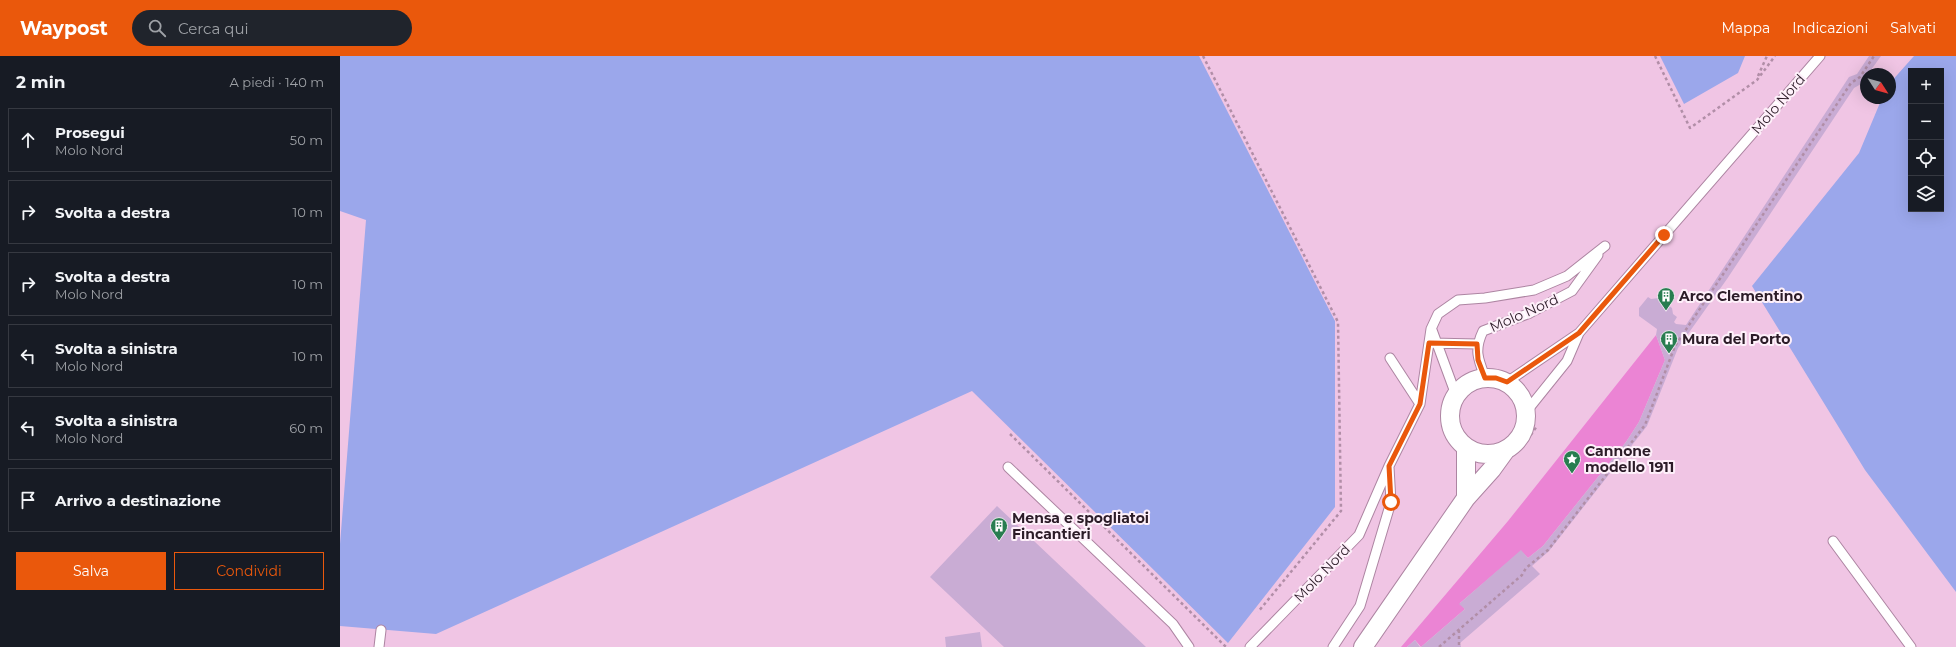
<!DOCTYPE html>
<html lang="it">
<meta charset="utf-8">
<style>
:root{--surface:#171b24;--page:#20242c;--text:#f1f3f6;--muted:#9ea1a6;--line:#363941;--accent:#ea580c}
body{margin:0;font-family:Montserrat,sans-serif;background:var(--page);color:var(--text)}
.controls{position:absolute;right:12px;top:12px;display:grid;overflow:hidden;border-radius:0px;box-shadow:0 4px 16px #0002}
.controls button{width:36px;height:36px;display:grid;place-items:center;padding:0;border:0;border-bottom:1px solid var(--line);background:var(--surface);color:var(--text);font:20px sans-serif}
.compass{position:absolute;left:1520px;top:12px;width:36px;height:36px;border-radius:50%;background:var(--surface);box-shadow:0 4px 16px #0002;rotate:126deg}
.stop{position:absolute;width:12px;height:12px;margin:-9px;border:3px solid #ea580c;border-radius:50%;background:#fff}
.stop.end{background:#ea580c;border-color:#fff;box-shadow:0 1px 4px #0008}
.list{margin:0;padding:0;list-style:none}
h2{display:flex;justify-content:space-between;align-items:center;height:52px;margin:0;padding:0 16px;font-size:17px}
h2 small{font-size:13px;font-weight:400;color:var(--muted)}
.list li{display:grid;grid-template-columns:26px 1fr auto;gap:12px;align-items:center;box-sizing:border-box;height:64px;margin:0 8px 8px;padding:0 8px;border:1px solid var(--line);border-radius:0px}
.list b{display:block;font-size:15px;white-space:nowrap}
.list p{margin:0;font-size:13px;white-space:nowrap;color:var(--muted)}
.list em{font-size:13px;font-style:normal;color:var(--muted)}
.actions{display:flex;gap:8px;padding:12px 16px}
.actions a{flex:1;padding:9px 0;border:1px solid var(--accent);border-radius:0px;text-align:center;font-size:14px;color:var(--accent)}
.actions .main{background:var(--accent);color:#fff}
.icon{flex:none;width:22px;height:22px;fill:none;stroke:currentColor;stroke-width:2;stroke-linecap:round;stroke-linejoin:round}
.map{position:relative;flex:none;width:1616px;height:591px;overflow:hidden}
header{display:flex;align-items:center;gap:24px;box-sizing:border-box;height:56px;padding:0 20px;background:var(--accent);color:#fff}
header strong{font-size:19px}
nav{display:flex;gap:22px;margin-inline-start:auto;font-size:14px}
.search{width:280px;height:36px;background:var(--page);display:flex;align-items:center;gap:10px;box-sizing:border-box;padding:0 14px;border-radius:22px;color:var(--muted);font-size:15px}
main{display:flex}
aside{flex:1;background:var(--surface)}
.map>svg:first-child{display:block}
.green{fill:#eb84d4}
.water{fill:#9ba7eb;fill-rule:evenodd}
.building{fill:#c9acd4}
.lines{fill:none;stroke-linecap:round;stroke-linejoin:round}
.service-casing{stroke:#ad85a2;stroke-width:11}
.minor-casing{stroke:#ad85a2;stroke-width:20}
.path{stroke:#b18ea7;stroke-width:2.5;stroke-dasharray:3 3;stroke-linecap:butt}
.service{stroke:#fff;stroke-width:9}
.minor{stroke:#fff;stroke-width:18}
.route{stroke:#ea580c;stroke-width:5}
.labels{text-anchor:middle;stroke-width:4;stroke-linejoin:round;paint-order:stroke}
.street-label{font-size:14px;fill:#2c1c28;stroke:#fef0fa}
.poi-label{font-size:14px;font-weight:bold;fill:#2c1c28;stroke:#fef0fa;text-anchor:start}
</style>
<header>
<strong>Waypost</strong>
<div class="search"><svg class="icon" aria-label="search" viewBox="0 0 24 24"><circle cx="10" cy="10" r="6"/><path d="M15 15l6 6"/></svg>Cerca qui</div>
<nav><a>Mappa</a><a>Indicazioni</a><a>Salvati</a></nav>
</header>
<main>
<aside>
<h2>2 min<small>A piedi · 140 m</small></h2>
<ul class="list">
<li><svg class="icon" aria-label="ahead" viewBox="0 0 24 24"><path d="M12 20V5M6 11l6-6 6 6"/></svg><div><b>Prosegui</b><p>Molo Nord</p></div><em>50 m</em></li>
<li><svg class="icon" aria-label="right" viewBox="0 0 24 24"><path d="M7 20v-9h11M14 6l5 5-5 5"/></svg><div><b>Svolta a destra</b></div><em>10 m</em></li>
<li><svg class="icon" aria-label="right" viewBox="0 0 24 24"><path d="M7 20v-9h11M14 6l5 5-5 5"/></svg><div><b>Svolta a destra</b><p>Molo Nord</p></div><em>10 m</em></li>
<li><svg class="icon" aria-label="left" viewBox="0 0 24 24"><path d="M17 20v-9H6M10 6l-5 5 5 5"/></svg><div><b>Svolta a sinistra</b><p>Molo Nord</p></div><em>10 m</em></li>
<li><svg class="icon" aria-label="left" viewBox="0 0 24 24"><path d="M17 20v-9H6M10 6l-5 5 5 5"/></svg><div><b>Svolta a sinistra</b><p>Molo Nord</p></div><em>60 m</em></li>
<li><svg class="icon" aria-label="arrive" viewBox="0 0 24 24"><path d="M6 21V4h12l-3 4 3 4H6"/></svg><div><b>Arrivo a destinazione</b></div></li>
</ul>
<div class="actions"><a class="main">Salva</a><a>Condividi</a></div>
</aside>
<div class="map">
<svg width="1616" height="591" viewBox="0 0 1616 591">
<rect width="100%" height="100%" fill="#f0c5e4"/>
<path class="green" d="M1316,279L1325,304L1299,366L1286,386L1203,490L1188,502L1181,495L1120,547L1125,553L1081,591L1075,584L1067,591H1061L1168,465Z"/>
<path class="water" d="M0,0H859L995,265V451L888,587L632,335L96,578L0,570V488L26,164L0,155Z
M1320,0H1405L1398,17L1344,48Z
M1574,0H1616V536L1525,414L1412,230L1519,97L1542,42H1550V27ZM1571,15H1601V153H1571Z"/>
<path class="building" d="M1529,0H1541L1521,28L1514,32L1387,223L1338,292L1307,370L1209,495L1192,510L1200,518L1120,587L1121,591H1081L1125,553L1119,548L1181,494L1188,502L1203,490L1286,386L1299,366L1325,304L1316,279L1317,273L1299,260V252L1308,241L1311,243L1319,242L1332,252L1333,258L1337,261L1334,266L1336,268L1346,269L1509,21L1517,18Z
M657,450L806,591H664L590,521Z
M640,576L642,591H606L605,581Z
M1075,584L1080,591H1067Z"/>
<g class="lines">
<g class="service-casing">
<path id="service" d="M1092,274L1116,339
M1092,287L1137,288
M1050,302L1080,348L1091,273L1098,258L1118,244L1145,242L1194,234L1227,220L1265,190
M1145,321C1138,303 1134,294 1143,275L1190,257L1232,235L1258,199
M1167,326L1239,277
M1186,356L1227,305L1239,277L1480,0
M668,411L833,568L849,591
M1493,485L1571,591
M39,591L41,574
M910,591L1019,479L1049,410L1080,348
M993,591L1020,550L1051,446L1049,411"/>
</g>
<g class="minor-casing">
<path id="minor" d="M1110 360a38 38 0 1 1 76 0a38 38 0 1 1-76 0Z
M1126,442V392
M1023,591L1126,442L1152,413L1165,395"/>
</g>
<path class="path" d="M863,0L998,266L1001,455L918,556
M1315,0L1350,72L1417,24L1435,0
M1418,20L1427,0
M670,378L886,591
M1184,389L1197,370
M1119,574V591
M1099,591L1182,519L1186,512L1208,494L1305,369L1335,290L1511,27L1520,21L1534,0"/>
<use href="#service" class="service"/>
<use href="#minor" class="minor"/>
</g>
<g class="lines">
<path class="route" d="M1051,446L1049,410L1080,348L1089,287L1137,288L1138,304L1145,322H1156L1167,326L1239,277L1324,179"/>
</g>
<defs>
<g id="building-pin" transform="scale(0.9)"><path d="M0 17L-7.5 6A9.5 9.5 0 1 1 7.5 6Z" fill="#287d50" stroke="#fef0fa"/><path d="M-4-6H4V6H1V3H-1V6H-4ZM-2.5-4.3h1.7v1.8h-1.7ZM.8-4.3h1.7v1.8H.8ZM-2.5-1h1.7V.8h-1.7ZM.8-1h1.7V.8H.8Z" fill="#fff"/></g>
<g id="sight-pin" transform="scale(0.9)"><path d="M0 17L-7.5 6A9.5 9.5 0 1 1 7.5 6Z" fill="#287d50" stroke="#fef0fa"/><path d="M0-6L1.8-2.2L6-1.7L2.9 1.2L3.7 5.4L0 3.3L-3.7 5.4L-2.9 1.2L-6-1.7L-1.8-2.2Z" fill="#fff"/></g>
</defs>
<g fill-rule="evenodd">
<use href="#building-pin" x="1326" y="240"/>
<use href="#building-pin" x="1329" y="283"/>
<use href="#sight-pin" x="1232" y="403"/>
<use href="#building-pin" x="659" y="470"/>
</g>
<g class="labels">
<g class="street-label">
<text transform="translate(1438 48) rotate(-49)" y="5">Molo Nord</text>
<text transform="translate(1184 257) rotate(-24)" y="5">Molo Nord</text>
<text transform="translate(982 517) rotate(-46)" y="5">Molo Nord</text>
</g>
<g class="poi-label">
<text x="1339" y="245">Arco Clementino</text>
<text x="1342" y="288">Mura del Porto</text>
<text x="1245" y="400">Cannone<tspan x="1245" dy="16">modello 1911</tspan></text>
<text x="672" y="467">Mensa e spogliatoi<tspan x="672" dy="16">Fincantieri</tspan></text>
</g>
</g>
</svg>
<div class="controls">
<button>+</button>
<button>−</button>
<button><svg class="icon" aria-label="locate" viewBox="0 0 24 24"><circle cx="12" cy="12" r="6"/><path d="M12 2v4M12 18v4M2 12h4M18 12h4"/></svg></button>
<button><svg class="icon" aria-label="layers" viewBox="0 0 24 24"><path d="M12 4l9 5-9 5-9-5zM3 14l9 5 9-5"/></svg></button>
</div>
<svg class="compass" viewBox="-18 -18 36 36"><path d="M0-13l5 13h-10z" fill="#e53935"/><path d="M0 13l5-13h-10z" fill="#9ea1a6"/></svg>
<div class="stop" style="left:1051px;top:446px"></div>
<div class="stop end" style="left:1324px;top:179px"></div>
</div>
</main>
